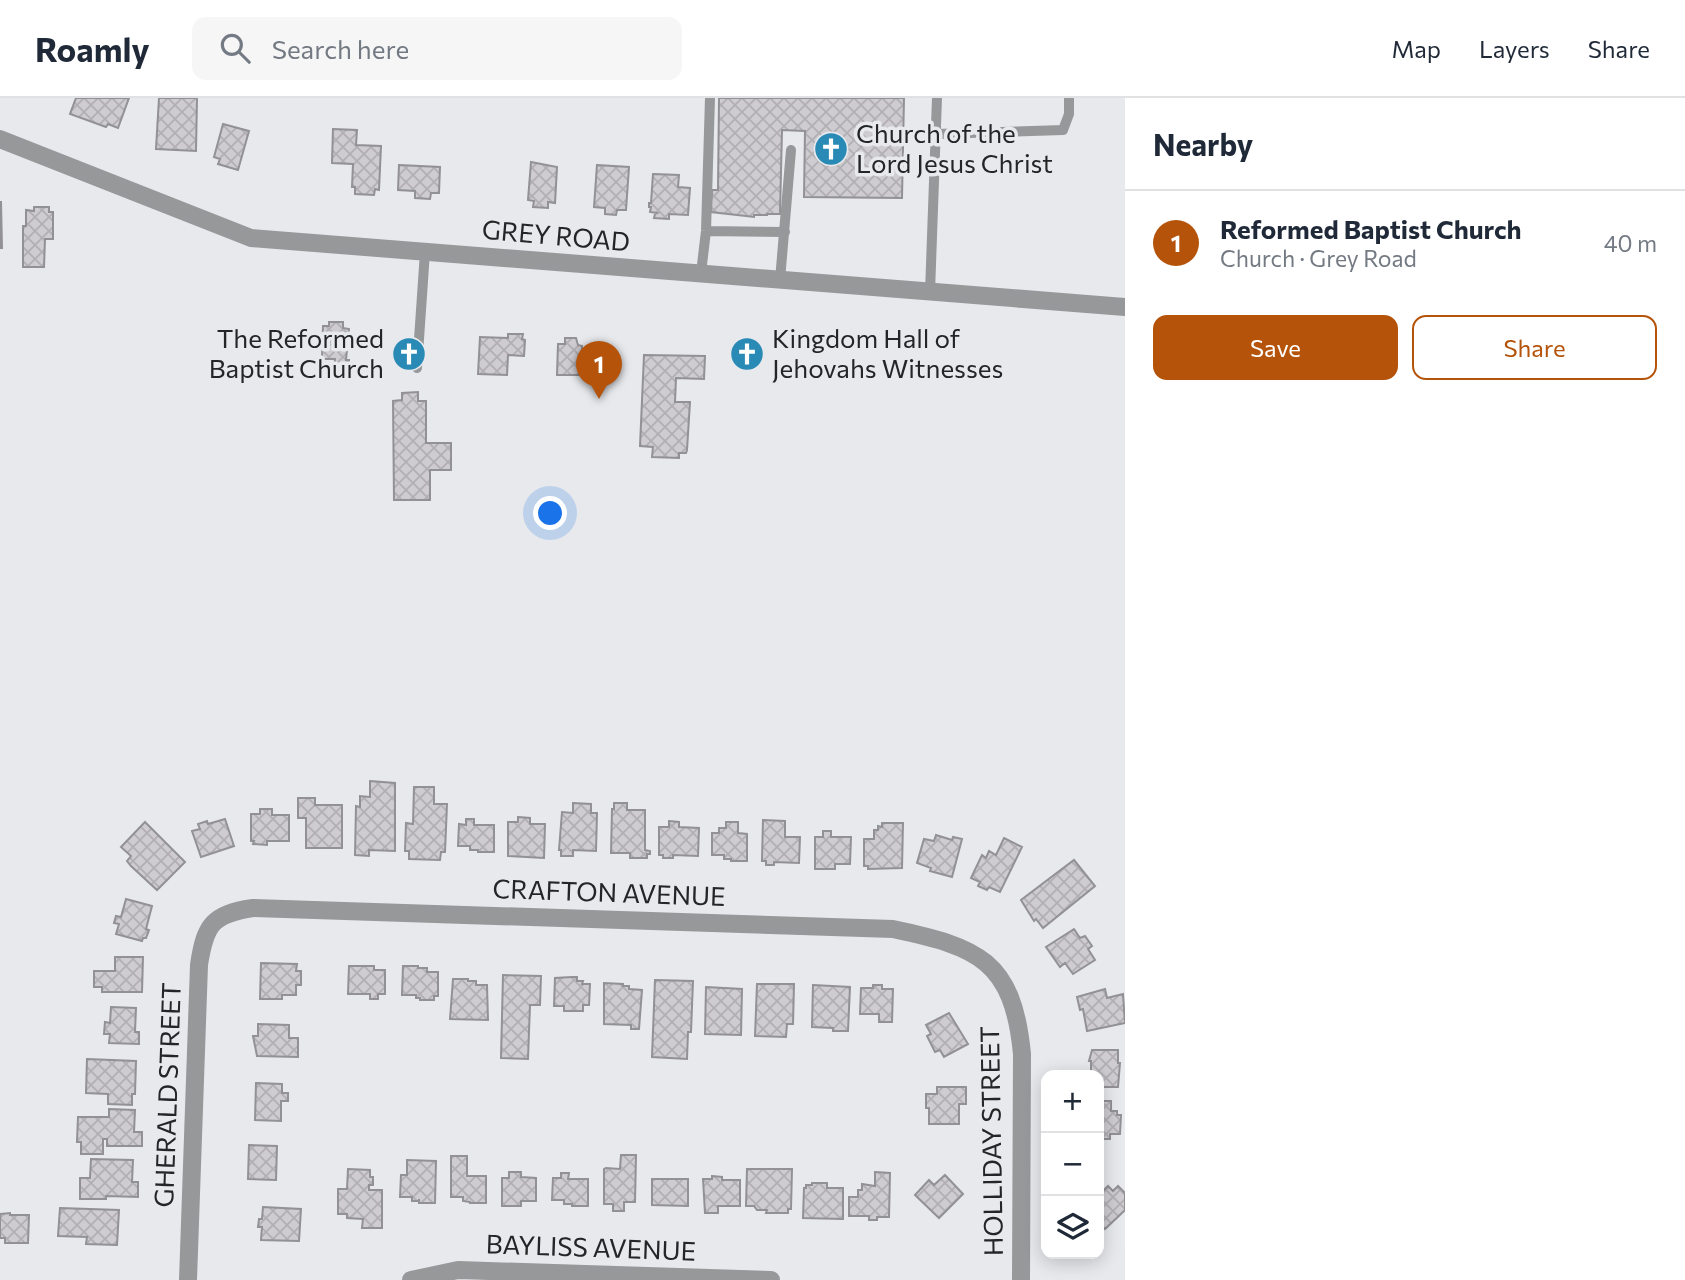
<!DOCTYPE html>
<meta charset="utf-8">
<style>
:root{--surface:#fff;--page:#f6f6f7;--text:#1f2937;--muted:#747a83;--line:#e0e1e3;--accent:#b45309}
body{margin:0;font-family:Commissioner,sans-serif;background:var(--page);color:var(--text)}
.controls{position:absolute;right:21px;bottom:21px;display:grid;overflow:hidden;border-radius:14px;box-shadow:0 4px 18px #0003}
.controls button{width:63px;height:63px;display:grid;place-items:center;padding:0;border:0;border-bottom:2px solid var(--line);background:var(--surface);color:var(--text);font:35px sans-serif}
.you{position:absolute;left:551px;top:416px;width:24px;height:24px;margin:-18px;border:5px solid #fff;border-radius:50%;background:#1a73e8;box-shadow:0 0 0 10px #1a73e833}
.badge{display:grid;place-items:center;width:46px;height:46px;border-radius:50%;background:var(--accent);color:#fff;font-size:23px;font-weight:700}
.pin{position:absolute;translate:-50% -58px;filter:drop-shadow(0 2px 4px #0008)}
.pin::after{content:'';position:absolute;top:37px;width:24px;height:21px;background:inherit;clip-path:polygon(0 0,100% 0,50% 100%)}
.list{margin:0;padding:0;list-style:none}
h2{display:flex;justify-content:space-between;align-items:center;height:91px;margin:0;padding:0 28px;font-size:30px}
h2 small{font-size:23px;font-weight:400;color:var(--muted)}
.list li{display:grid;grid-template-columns:46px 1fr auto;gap:21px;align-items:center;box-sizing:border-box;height:105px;padding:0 28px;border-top:2px solid var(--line)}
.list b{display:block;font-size:26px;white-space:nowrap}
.list p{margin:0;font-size:23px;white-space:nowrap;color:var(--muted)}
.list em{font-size:23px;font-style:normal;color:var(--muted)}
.actions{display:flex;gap:14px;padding:21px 28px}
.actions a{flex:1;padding:16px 0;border:2px solid var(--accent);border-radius:14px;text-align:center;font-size:24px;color:var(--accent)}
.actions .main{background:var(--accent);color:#fff}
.icon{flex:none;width:38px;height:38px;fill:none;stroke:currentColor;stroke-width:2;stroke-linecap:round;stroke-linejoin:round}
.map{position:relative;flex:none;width:1125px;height:1182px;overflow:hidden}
header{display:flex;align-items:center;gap:42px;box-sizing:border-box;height:98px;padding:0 35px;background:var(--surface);border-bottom:2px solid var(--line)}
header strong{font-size:33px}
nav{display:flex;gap:38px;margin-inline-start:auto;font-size:24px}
.search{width:490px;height:63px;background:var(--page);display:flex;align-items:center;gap:18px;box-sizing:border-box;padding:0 24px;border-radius:14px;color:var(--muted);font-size:26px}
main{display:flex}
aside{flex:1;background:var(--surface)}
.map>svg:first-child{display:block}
.building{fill:url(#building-cross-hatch);stroke:#929195;stroke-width:2}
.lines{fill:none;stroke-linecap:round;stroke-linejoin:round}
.service{stroke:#969899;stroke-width:10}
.minor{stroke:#969899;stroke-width:18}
.tertiary{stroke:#969899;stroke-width:18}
.labels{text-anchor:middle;stroke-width:7;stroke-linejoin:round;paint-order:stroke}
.poi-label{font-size:26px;fill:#242526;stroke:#e7e9ed;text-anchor:start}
.street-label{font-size:26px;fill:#242526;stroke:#e7e9ed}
</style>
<header>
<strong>Roamly</strong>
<div class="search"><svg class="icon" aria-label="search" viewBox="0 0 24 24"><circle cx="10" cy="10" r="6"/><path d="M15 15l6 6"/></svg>Search here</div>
<nav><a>Map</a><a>Layers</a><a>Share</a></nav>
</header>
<main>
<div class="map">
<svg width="1125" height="1182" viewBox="0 0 1125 1182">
<defs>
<pattern id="building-cross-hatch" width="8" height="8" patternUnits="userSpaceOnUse" patternTransform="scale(1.75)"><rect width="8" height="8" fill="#ceccd0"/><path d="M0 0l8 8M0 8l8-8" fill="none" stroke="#b1afb2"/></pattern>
</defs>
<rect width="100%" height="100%" fill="#e7e9ed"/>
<path class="building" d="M76,0H129L118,30L108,26L106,29L70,16Z
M159,0H197L196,53L156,51Z
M719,0H904L902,100L804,99L805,33L782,32L780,116H767V117H754V119L711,114L712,92H718Z
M223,26L249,33L238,72L218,66L220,61L214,59Z
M333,31L357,32L356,47L381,48L379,92L375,91L374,97L355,96V89H352L353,66L332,65Z
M531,64L557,69L555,105L548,104V110L533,109L534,103L528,102Z
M399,67L440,69L439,95H431L430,101L415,100V93L398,92Z
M597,67L629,69L626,112H617L616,117L605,116V110L594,109Z
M653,76L679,77L678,89L690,90L688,117L669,116V121L654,120L655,116L657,115L650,114L651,109H649V105H651Z
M0,104H1L2,150H0Z
M34,109H49V114H53V141H45L44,169H23V128H26V112L34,113Z
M329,224H343V230L349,231L346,262H349L348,273H334L335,261H322L323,228H329Z
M508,236H523L522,241L525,242L524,258L508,257L507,277L478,276L480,239L508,240Z
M565,240H576L578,247L582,248L581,277H557L558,246H565Z
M644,257L705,258L704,281L676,280L675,304H690L687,352L686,355H679V360L652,359L653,349L640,348Z
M418,294V303H426V345H451V372H430V402H394L393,303L402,302V295Z
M370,683L395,685V753L369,752V758L355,757L356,708L360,709V698L370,699Z
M414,689H434V706H447L445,754H441L440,762L409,761V753H405L406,725L413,726Z
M298,700H315V707H342V750H306V720H298Z
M573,705L591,706V715H597L596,753L573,752V758H561V752H559L562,714L573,715Z
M614,705H627V712H645V752L650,753V756H647V760H630V755H611L612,711H614Z
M260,711H272V717H289V743H267V747L253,746L254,743H251V716H260Z
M518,719L530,720V726H545L544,760L508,758V724H518Z
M225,721L234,748L201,759L192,733L200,731L198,726L207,723L208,726Z
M466,721H474V727H494V754H478V752H470V748H458L459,726L466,727Z
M763,722L785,723V739H800L799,765L774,764V767H766V763H762Z
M669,723L679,724V729L699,730L698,758L673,757V760H663V757H659V729H669Z
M145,724L185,764L157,792L131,768L127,763L131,758L121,749Z
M726,724H738V735L747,736V763H731V761H724V757H712V735H719V730H726Z
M882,725H903L902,770L868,771V768H864V741H874V732H878V728L882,729Z
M823,733H831V739H851L850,766H835V771H815V739H823Z
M936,737L952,742L953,739L962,741L952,779L930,773L931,770L917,765L924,741L934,743Z
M1004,740L1022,749L1000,794L989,789L987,792L978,788L980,784L971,780L982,757L986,760L989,753L996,757Z
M1074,762L1095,788L1043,830L1036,821L1034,823L1021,802Z
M126,801L152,808L146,831L149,832L146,840H143L142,843L116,836L119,826L114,825L116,818L121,819Z
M1074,831L1080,840L1085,838L1092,848L1088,851L1095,862L1073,876L1065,865L1060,869L1046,849Z
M115,859H143L142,894H102V889H94V873H115Z
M261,865L297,866L296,873H301V887H296V897H282V901H260Z
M349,868H374V872H385V896H378V901H370V896H348Z
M403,868H418V870H427V874H438V898H434V902H420V900H416V897H402Z
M503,877L541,878L540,907H530L528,961L501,960Z
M572,879H577V883H583L582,886H590L589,907H583V913H564V908H554L555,880Z
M453,881H468V883H476V887H487L488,922L450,921Z
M655,882L693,883L691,934H688L687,961L652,959Z
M604,885L623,886V888H629V891L642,892L639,931H631V927L604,926Z
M757,886H794L793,926H787L786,939L755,938Z
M813,887L850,889L848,933H833V930L812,929Z
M873,887H882V891H893L892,924H879V916H860L861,890H873Z
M706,889L742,891L741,937L705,936Z
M1105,891L1107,900L1123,896L1125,925L1087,933L1083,911L1080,912L1077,899Z
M111,909L136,910L135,934H139V946L109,945L110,936H104L105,924L110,925Z
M949,915L968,946L944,959L940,952L935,954L927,938L931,936L926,927Z
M258,926L289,927V940H298V959L257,958L253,938H258Z
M1092,952H1118V965H1120L1118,989H1099V977H1091V963H1089Z
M87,961L136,963L135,996H132V1007L108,1006V996L86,995Z
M256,985L282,986V995H288V1003H281V1023L255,1022Z
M937,989H966V1006H959V1026H929V1010H926V996H937Z
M1099,1003H1111V1013H1117V1017H1121L1120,1036H1110V1041H1099Z
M109,1011L135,1012L134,1034H142V1048H107V1041H103V1056H81V1044H77L78,1019H109Z
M249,1047L277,1048L276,1082L248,1081Z
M621,1057H636L635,1104H624V1113H613V1106H604V1071L606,1070L620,1071Z
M451,1058H467V1078H486V1105H470V1104L463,1103V1099H451Z
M91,1061L133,1062L132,1084H138V1099L106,1098V1101H80V1080H90Z
M407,1062L436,1063L435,1105H419V1101V1103H412V1099H400L401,1077H407Z
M348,1071L370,1072V1079H373V1087H369V1092H382V1130H362L363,1121L347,1120V1116H338V1091H347Z
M747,1071H792L791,1111H788V1115H766L767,1112H757L754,1108H746Z
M509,1074H521V1079L536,1080V1103H521V1108H502V1080H509Z
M875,1074L890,1075L889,1119H877V1122H869V1118H849V1099H858V1092H862V1086L875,1088Z
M561,1075H569L568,1081H588V1108H572V1106H564V1102H552L553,1080H561Z
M945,1077L963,1096L939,1120L915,1097L929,1082L934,1087Z
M712,1078L722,1079V1082H740V1108H718V1115H705L703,1081H712Z
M652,1081H688V1108L652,1107Z
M812,1085H827V1090H843V1121L803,1120L804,1090H806V1087H812Z
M1099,1086L1104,1092L1108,1088L1113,1093L1118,1088L1125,1095V1112L1105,1131L1099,1125Z
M263,1109L301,1111L299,1143L261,1142L262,1129H258L259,1121H262Z
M60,1110L119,1112L117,1147L86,1146L87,1139L58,1138Z
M10,1115V1117H29L28,1145H5V1140H0V1116Z"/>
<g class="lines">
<path class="service" d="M936,36L1063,32L1069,16V0
M706,133L785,134
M701,175L706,133L710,0
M780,182L791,52
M930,194L937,0
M417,270L425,154"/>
<path class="minor" d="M0,41L251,140L1125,209
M188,1182L199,867C205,827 212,816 253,810L893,831C978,849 1013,862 1022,956L1021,1182"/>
<path class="tertiary" d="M411,1182L458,1172L771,1182"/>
</g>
<defs>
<g id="church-disc" transform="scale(1.75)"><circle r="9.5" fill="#298ab5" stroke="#e7e9ed"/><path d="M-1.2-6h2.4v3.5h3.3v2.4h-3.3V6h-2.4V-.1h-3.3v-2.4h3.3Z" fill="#fff"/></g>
</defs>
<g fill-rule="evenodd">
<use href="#church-disc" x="831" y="51"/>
<use href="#church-disc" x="409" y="256"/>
<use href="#church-disc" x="747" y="256"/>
</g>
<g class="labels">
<g class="poi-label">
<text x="856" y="45">Church of the<tspan x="856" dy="30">Lord Jesus Christ</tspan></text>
<text x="384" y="250" text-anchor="end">The Reformed<tspan x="384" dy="30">Baptist Church</tspan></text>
<text x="772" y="250">Kingdom Hall of<tspan x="772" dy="30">Jehovahs Witnesses</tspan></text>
</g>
<g class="street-label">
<text transform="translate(556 138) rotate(5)" y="9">GREY ROAD</text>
<text transform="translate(609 795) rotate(2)" y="9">CRAFTON AVENUE</text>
<text transform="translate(168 997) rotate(-88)" y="9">GHERALD STREET</text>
<text transform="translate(992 1043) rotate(-91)" y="9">HOLLIDAY STREET</text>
<text transform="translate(591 1150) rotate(2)" y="9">BAYLISS AVENUE</text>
</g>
</g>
</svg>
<div class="controls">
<button>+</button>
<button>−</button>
<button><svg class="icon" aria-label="layers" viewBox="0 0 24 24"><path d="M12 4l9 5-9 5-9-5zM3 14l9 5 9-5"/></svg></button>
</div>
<div class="you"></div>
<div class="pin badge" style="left:599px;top:301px">1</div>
</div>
<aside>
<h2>Nearby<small></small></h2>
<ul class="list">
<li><span class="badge">1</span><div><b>Reformed Baptist Church</b><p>Church · Grey Road</p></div><em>40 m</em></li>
</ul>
<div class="actions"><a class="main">Save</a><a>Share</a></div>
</aside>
</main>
